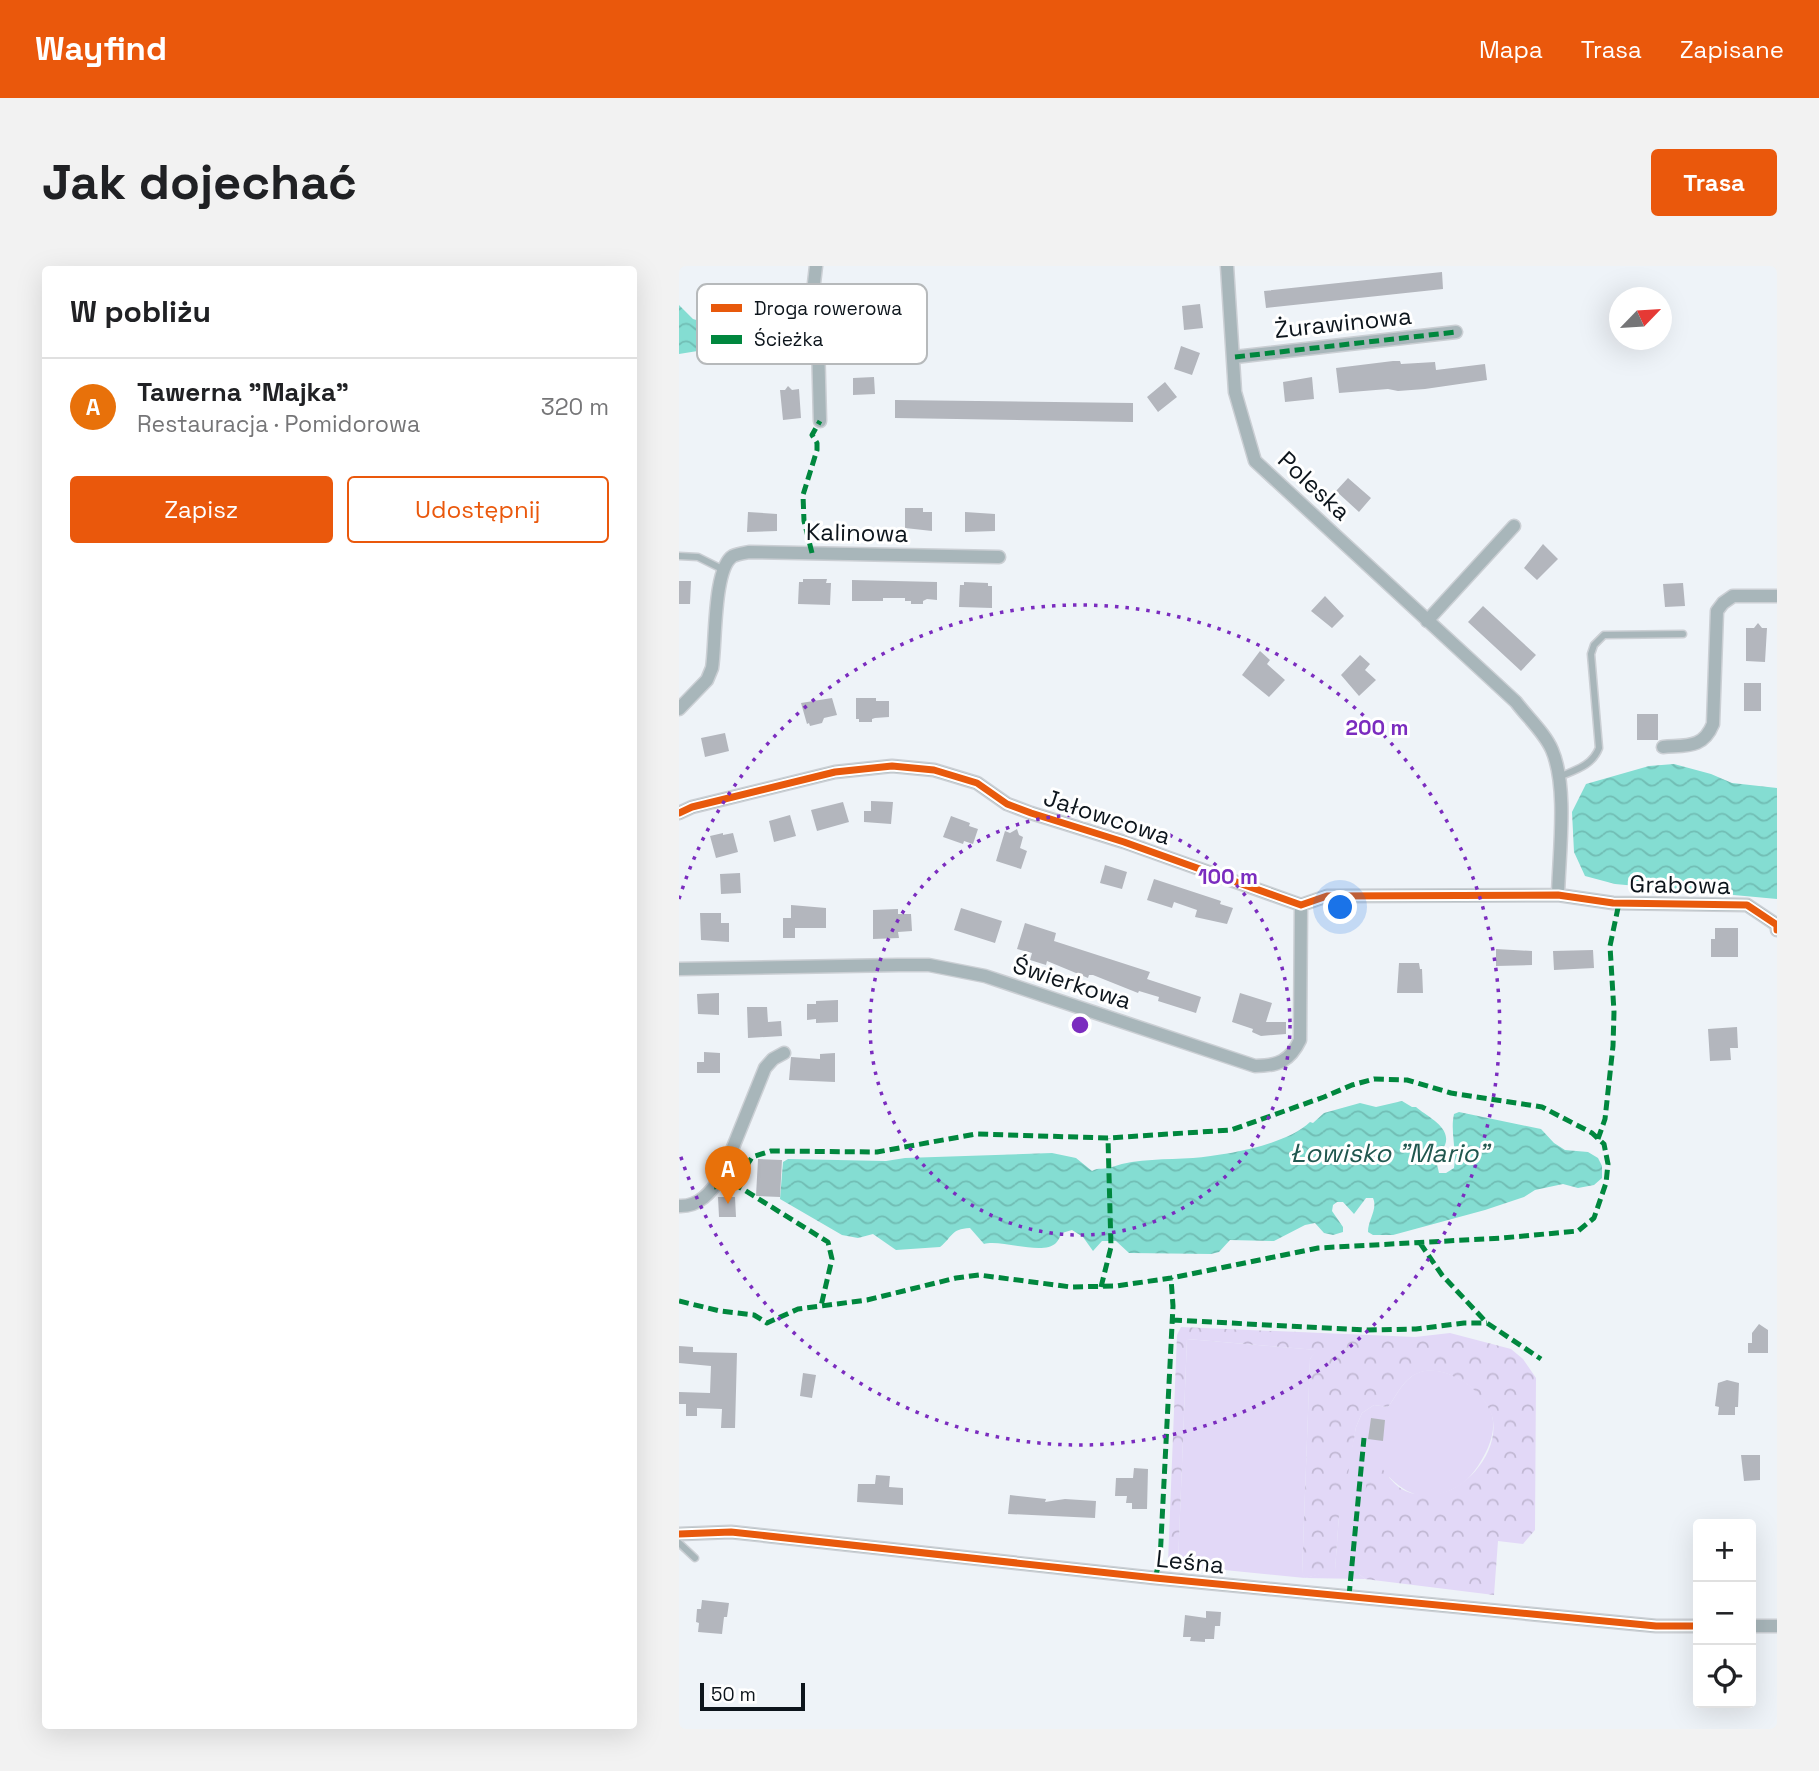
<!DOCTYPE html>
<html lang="pl">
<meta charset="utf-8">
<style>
:root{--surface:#fff;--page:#f2f2f2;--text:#202124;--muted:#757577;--line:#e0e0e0;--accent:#ea580c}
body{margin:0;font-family:"Space Grotesk",sans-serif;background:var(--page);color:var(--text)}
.controls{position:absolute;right:21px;bottom:21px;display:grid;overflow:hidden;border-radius:7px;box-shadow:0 7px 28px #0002}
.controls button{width:63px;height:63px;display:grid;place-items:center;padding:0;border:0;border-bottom:2px solid var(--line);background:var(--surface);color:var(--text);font:35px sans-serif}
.compass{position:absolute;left:930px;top:21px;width:63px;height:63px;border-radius:50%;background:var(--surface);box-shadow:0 7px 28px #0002;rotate:65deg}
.scale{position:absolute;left:21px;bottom:18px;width:105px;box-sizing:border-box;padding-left:7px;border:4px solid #0d151c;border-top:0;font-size:19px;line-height:24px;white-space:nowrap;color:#0d151c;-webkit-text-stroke:5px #fff;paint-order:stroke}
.you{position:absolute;left:662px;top:642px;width:24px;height:24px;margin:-18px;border:5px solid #fff;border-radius:50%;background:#1a73e8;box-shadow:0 0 0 10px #1a73e833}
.badge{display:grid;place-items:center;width:46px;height:46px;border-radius:50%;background:var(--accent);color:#fff;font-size:23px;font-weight:700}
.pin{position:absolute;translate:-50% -58px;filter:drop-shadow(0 2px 4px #0008)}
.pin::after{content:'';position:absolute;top:37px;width:24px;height:21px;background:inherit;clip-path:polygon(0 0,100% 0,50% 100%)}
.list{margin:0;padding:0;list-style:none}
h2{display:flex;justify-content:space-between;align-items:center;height:91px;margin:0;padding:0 28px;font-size:30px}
h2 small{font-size:23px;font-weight:400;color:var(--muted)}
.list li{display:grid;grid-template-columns:46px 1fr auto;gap:21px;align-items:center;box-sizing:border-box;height:98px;padding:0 28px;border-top:2px solid var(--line)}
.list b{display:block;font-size:26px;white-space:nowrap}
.list p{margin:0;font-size:23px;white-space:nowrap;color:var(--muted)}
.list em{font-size:23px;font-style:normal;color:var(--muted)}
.actions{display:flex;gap:14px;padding:21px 28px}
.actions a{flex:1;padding:16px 0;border:2px solid var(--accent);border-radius:7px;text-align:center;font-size:24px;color:var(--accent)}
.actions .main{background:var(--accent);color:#fff}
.icon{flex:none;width:38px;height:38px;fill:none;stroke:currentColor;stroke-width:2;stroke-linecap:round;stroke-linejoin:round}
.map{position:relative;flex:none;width:1098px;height:1463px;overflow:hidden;border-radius:7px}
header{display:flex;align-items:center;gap:42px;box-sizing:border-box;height:98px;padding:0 35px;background:var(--accent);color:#fff}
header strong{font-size:33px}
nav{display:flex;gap:38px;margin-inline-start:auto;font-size:24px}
.intro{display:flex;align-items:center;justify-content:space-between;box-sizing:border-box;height:168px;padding:0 42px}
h1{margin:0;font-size:49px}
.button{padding:18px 32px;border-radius:7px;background:var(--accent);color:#fff;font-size:24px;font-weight:700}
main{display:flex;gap:42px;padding:0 42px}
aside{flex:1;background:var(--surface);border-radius:7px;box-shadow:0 7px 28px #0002}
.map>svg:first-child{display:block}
.grass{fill:#e2d8f7}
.forest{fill:url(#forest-crowns)}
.water{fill:url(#water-waves)}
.building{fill:#b3b6bd}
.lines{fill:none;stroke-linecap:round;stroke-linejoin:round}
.service-casing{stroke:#cbcfd4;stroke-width:9}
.minor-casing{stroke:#cbcfd4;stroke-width:15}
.service{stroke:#a8b6ba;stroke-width:6}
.minor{stroke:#a8b6ba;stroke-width:12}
.quiet{stroke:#00873e;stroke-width:5;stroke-dasharray:10 5;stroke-linecap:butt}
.cycleway-casing{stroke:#fff;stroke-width:11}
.cycleway{stroke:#e8590c;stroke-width:7}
.ring{fill:none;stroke:#7b2cbf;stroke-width:3.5;stroke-dasharray:3.5 7}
.labels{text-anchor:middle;stroke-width:6;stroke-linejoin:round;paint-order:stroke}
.street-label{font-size:24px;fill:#0d151c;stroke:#fff}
.water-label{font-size:26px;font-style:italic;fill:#21574f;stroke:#fff}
.key{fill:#fff;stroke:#b6b9bb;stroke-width:2}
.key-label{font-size:19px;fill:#0d151c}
.centre{fill:#7b2cbf;stroke:#fff;stroke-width:3.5}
.ring-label{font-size:21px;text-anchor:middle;font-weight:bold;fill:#7b2cbf;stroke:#fff;stroke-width:6;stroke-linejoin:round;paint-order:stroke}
</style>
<header>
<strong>Wayfind</strong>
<nav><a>Mapa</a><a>Trasa</a><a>Zapisane</a></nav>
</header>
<div class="intro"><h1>Jak dojechać</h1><a class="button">Trasa</a></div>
<main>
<aside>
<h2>W pobliżu<small></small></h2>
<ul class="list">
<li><span class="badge" style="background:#e8710a">A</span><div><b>Tawerna &quot;Majka&quot;</b><p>Restauracja · Pomidorowa</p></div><em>320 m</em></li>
</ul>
<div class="actions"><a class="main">Zapisz</a><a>Udostępnij</a></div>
</aside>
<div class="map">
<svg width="1098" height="1463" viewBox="0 0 1098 1463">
<defs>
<pattern id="forest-crowns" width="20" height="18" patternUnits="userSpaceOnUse" patternTransform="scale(1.75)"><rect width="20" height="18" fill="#e2d8f7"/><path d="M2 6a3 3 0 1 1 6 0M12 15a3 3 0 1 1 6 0" fill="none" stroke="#c1b8d3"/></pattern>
<pattern id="water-waves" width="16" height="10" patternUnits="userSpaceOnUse" patternTransform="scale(1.75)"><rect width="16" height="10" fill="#84ddd2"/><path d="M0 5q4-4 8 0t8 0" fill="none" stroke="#71bdb4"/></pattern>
</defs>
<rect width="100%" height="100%" fill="#eef3f8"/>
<path class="grass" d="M508,1073L638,1084L631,1093L623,1307L626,1312L656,1304L660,1249L677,1161L683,1147L695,1139L709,1141C716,1132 722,1118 732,1111C758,1091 805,1122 813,1149C817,1165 810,1182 802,1195C793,1210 784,1220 767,1226C743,1235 728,1228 710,1211L680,1308L686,1313L626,1312L495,1299L499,1297Z"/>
<path class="forest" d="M502,1061L736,1071L771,1067L832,1083L844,1093L857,1112L856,1264L844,1278L819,1275L815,1329L686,1313L680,1308L688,1208L693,1204L703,1202C718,1224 730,1231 756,1228C789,1225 822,1183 813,1150C805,1122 758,1091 732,1111C722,1118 716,1132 709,1141L695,1139L683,1147L677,1161L663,1244L660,1249L656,1305L626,1312L623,1308L631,1093L637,1084L508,1073L499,1297L495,1299L489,1296L498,1069Z"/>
<path class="water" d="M0,39L14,53L31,58V83L0,88Z
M995,498L1032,508L1053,517L1098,522V633L936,618L906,610L895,586L893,546L907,518L970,500Z
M723,835L733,841H737C747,850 773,861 766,879C764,884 759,889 757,894L760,907H767L775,902C778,883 771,866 775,848L780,846L862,863L875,877L886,884L909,886L919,892L923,900V912L915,919L899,922L884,918L856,924L845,931L806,944L714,969H694L689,966C689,954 699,943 694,932H687L675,948L664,936H658L654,939L653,945L664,961V966L654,969L645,967L636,957L626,959L595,975L551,974L540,986L532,988L450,987L437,975H423L414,985L404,971L393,964L383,967C381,970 380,974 377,977C364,990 322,973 305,978L291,962C271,963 274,971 261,981L217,984L194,968L179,972L163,969L101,933L104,896L109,893L207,895L226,892L373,887L397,892L413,905C420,901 426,904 433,901C459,892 487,894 514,892C548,889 607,879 631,856L634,857L645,847L681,837L697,841Z"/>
<path class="building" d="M763,6L764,23L587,42L585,25Z
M521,38L524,62L505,64L503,40Z
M502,80L521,87L513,109L495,103Z
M714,95H721L722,98L756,96L757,104L806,98L808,114L746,123L719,125L709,123L660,127L657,102Z
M195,111L196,128L174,129V112Z
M633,111L635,133L606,136L604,116Z
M486,116L498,131L479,146L468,131Z
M109,120L113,124L120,123L122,152L104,154L101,124H106Z
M216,134L454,137V156L216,152Z
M669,212L692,232L680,246L657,225Z
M226,242H244V246H253V265L226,262Z
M69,246L98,248V265L68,266Z
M286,246L316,248V265L286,266Z
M864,278L879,293L858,314L845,302Z
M124,313H148L147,317H152L151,339L119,338L120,316H124Z
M173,314L258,316V334L248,333L244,335V338H232V335H226V332H204V335H173Z
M0,315H12L11,338H0Z
M285,316L309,317V320H313V342L280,341L281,319H285Z
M1004,317L1006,340L986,341L984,318Z
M646,330L665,350L653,362L632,345Z
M804,340L857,389L842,405L789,356Z
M1079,357L1083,362H1088L1086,396L1067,395V362H1075Z
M581,385L591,394L588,398L606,414L590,431L563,409Z
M681,389L691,398L686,404L697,414L680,430L662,409Z
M1065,417H1082V445H1065Z
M153,432L158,449L145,452L143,457L131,460L130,457L128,458L122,437Z
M177,432H197V435H210V451L196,452L193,453V456H180V453H177Z
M958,448H979V474H958Z
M46,467L50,485L26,491L22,472Z
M192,535L214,536L212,558L185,556V545H192Z
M164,536L170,556L138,565L132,544Z
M111,549L117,570L95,576L90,555Z
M272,550L291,557L290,560L299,563L294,578L285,575L284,578L264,571Z
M338,563L340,569L344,571L341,582L348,585L342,603L317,595L326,565L331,567Z
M44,567V569L54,567L59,586L37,592L31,570Z
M426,599L448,606L443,623L421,617Z
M61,607L62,627L42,628L41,608Z
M475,613L542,635L541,638L554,642L548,658L516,651L518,644L495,636L493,642L468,634Z
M112,639L147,642V662H116V672H104V652H112Z
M282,642L323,655L316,677L275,664Z
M219,643V648H232L233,665L219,666L220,672L194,673V644Z
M21,647H42V657H50V676L22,674Z
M346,657L377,667L375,675L471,706L468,713L522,731L517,747L479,735L480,731L460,725L459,727L414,709H410L409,712L368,695L367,699L351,694L353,687L338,683Z
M1036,662H1059V691H1032V673H1036Z
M817,683L853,685V699L817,700Z
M914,684L915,702L875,704L874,685Z
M720,697H740L741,703H743L744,727H718Z
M40,727V749L19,748L18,728Z
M561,727L593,737L587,756H607V768L582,770L573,766L574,763L553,756Z
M159,734V756L137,757V753L128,754V738H137V735Z
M68,741H88L89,756L102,755L103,770L69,772Z
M1058,761L1059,782H1051L1052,794L1031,795L1029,763Z
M25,786L41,787V807H18V796H25Z
M156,787V816L110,814L112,791L141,793V788Z
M79,893L103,894L101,931L77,930Z
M39,931H56L57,951H40Z
M1080,1058L1089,1064V1087H1069V1077H1073V1067Z
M0,1080L14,1081V1086L58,1087L56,1162H42L43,1143L18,1142V1150H7V1138H0V1126L31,1127L32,1100L0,1097Z
M124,1107L137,1109L133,1132L121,1130Z
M1048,1114L1060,1117L1059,1141H1056V1149H1039L1040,1141L1036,1140L1039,1117Z
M692,1152L706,1154L704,1175L689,1173Z
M1062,1189H1081V1214L1065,1215Z
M455,1202L469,1203L468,1243H453V1237H447L448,1230H436L437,1212H454Z
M197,1209L211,1210L210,1221L224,1222V1239L178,1236L179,1218H196Z
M331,1229L367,1233L366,1236L386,1233L417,1235L416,1252L329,1248Z
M23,1334L50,1337L48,1351H45L43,1368L19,1366L20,1357L17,1356L18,1343H22Z
M527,1345L542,1346L541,1360H536L535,1373H526V1376L511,1375L512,1371H504L506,1349L527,1352Z"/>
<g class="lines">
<g class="service-casing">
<path id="service" d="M0,290L19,291L43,303
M880,511C896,504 913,500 920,482L912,388L915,379L925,369L1004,368
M0,1277L16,1292"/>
</g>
<g class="minor-casing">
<path id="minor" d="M137,0L134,26L139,76L141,155
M548,0L556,126L576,195L837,436C848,451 866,467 873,484C889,521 880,588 879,629
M556,91L777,66
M748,355L835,260
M0,443L28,414L33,402C37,378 34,302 54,290C58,288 65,287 70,286L320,291
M984,481C1007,479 1024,483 1034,458L1038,345L1044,337L1054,330H1098
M0,547L13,541L156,506L213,500L255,504L298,517L328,538L352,547L445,576L622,639L648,630L879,629L934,637L1068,639L1098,659V664
M0,703L219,699H250L306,710L576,800C599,800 611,795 621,774L622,639
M0,940C20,941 32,926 42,911L86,802L94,793L105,787
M0,1268L52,1266L476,1312L977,1360H1019
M1072,1360H1098"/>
</g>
<use href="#service" class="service"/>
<use href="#minor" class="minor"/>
<path class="quiet" d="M556,91L777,66
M133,287L125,255L124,229L138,184V177L133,169L141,155
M919,873L926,853L934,780L935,746L931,680L940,637
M54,917L149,976L153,993L142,1040
M741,977L763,1009L808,1057L862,1093
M422,1021L432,981L429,872
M0,1035L41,1045L75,1049L88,1057L119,1043L188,1034L277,1012L300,1009L392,1021L437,1020L492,1012L639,982L823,972L899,965L915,952L927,917L929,898L925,878L913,867L863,841L772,827L728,814L695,813L673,819L645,831L552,864L429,872L297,868L198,886L92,885L73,891C60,913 60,916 35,921
M493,1054L686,1064L737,1063L785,1057H808
M476,1312L481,1294L494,1040L492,1012
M670,1330L685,1172"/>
<g class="cycleway-casing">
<path id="cycleway" d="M0,547L13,541L156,506L213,500L255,504L298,517L328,538L352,547L445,576L622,639L648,630L879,629L934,637L1068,639L1098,659V664
M0,1268L52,1266L476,1312L977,1360H1019"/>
</g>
<use href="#cycleway" class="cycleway"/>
</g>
<g class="ring">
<circle cx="401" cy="759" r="210"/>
<path d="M0 633A420 420 0 1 1 0 885"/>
</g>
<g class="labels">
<g class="street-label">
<text transform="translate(664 57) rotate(-6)" y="8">Żurawinowa</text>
<text transform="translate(635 220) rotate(43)" y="8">Poleska</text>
<text transform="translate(178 267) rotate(1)" y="8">Kalinowa</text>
<text transform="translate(428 551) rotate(18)" y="8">Jałowcowa</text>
<text transform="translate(1001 619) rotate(1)" y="8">Grabowa</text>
<text transform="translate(393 717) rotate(18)" y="8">Świerkowa</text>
<text transform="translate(511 1296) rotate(6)" y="8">Leśna</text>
</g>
<g class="water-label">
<text x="710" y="896">Łowisko "Mario"</text>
</g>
</g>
<rect x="18" y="18" width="230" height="80" rx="10" class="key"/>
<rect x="32" y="38" width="31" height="8" fill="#e8590c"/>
<rect x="32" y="69" width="31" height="9" fill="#00873e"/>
<g class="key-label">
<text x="75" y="49">Droga rowerowa</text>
<text x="75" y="80">Ścieżka</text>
</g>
<circle cx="401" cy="759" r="10" class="centre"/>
<g class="ring-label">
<text x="698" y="469">200 m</text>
<text x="549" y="618">100 m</text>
</g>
</svg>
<div class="controls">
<button>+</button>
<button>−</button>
<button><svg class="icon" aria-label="locate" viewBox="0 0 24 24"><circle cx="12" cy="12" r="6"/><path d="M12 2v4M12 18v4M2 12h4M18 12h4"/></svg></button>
</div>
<svg class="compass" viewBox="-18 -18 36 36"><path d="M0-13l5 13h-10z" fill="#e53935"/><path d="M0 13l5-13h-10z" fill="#757577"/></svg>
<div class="scale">50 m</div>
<div class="you"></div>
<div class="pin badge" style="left:49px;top:938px;background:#e8710a">A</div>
</div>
</main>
